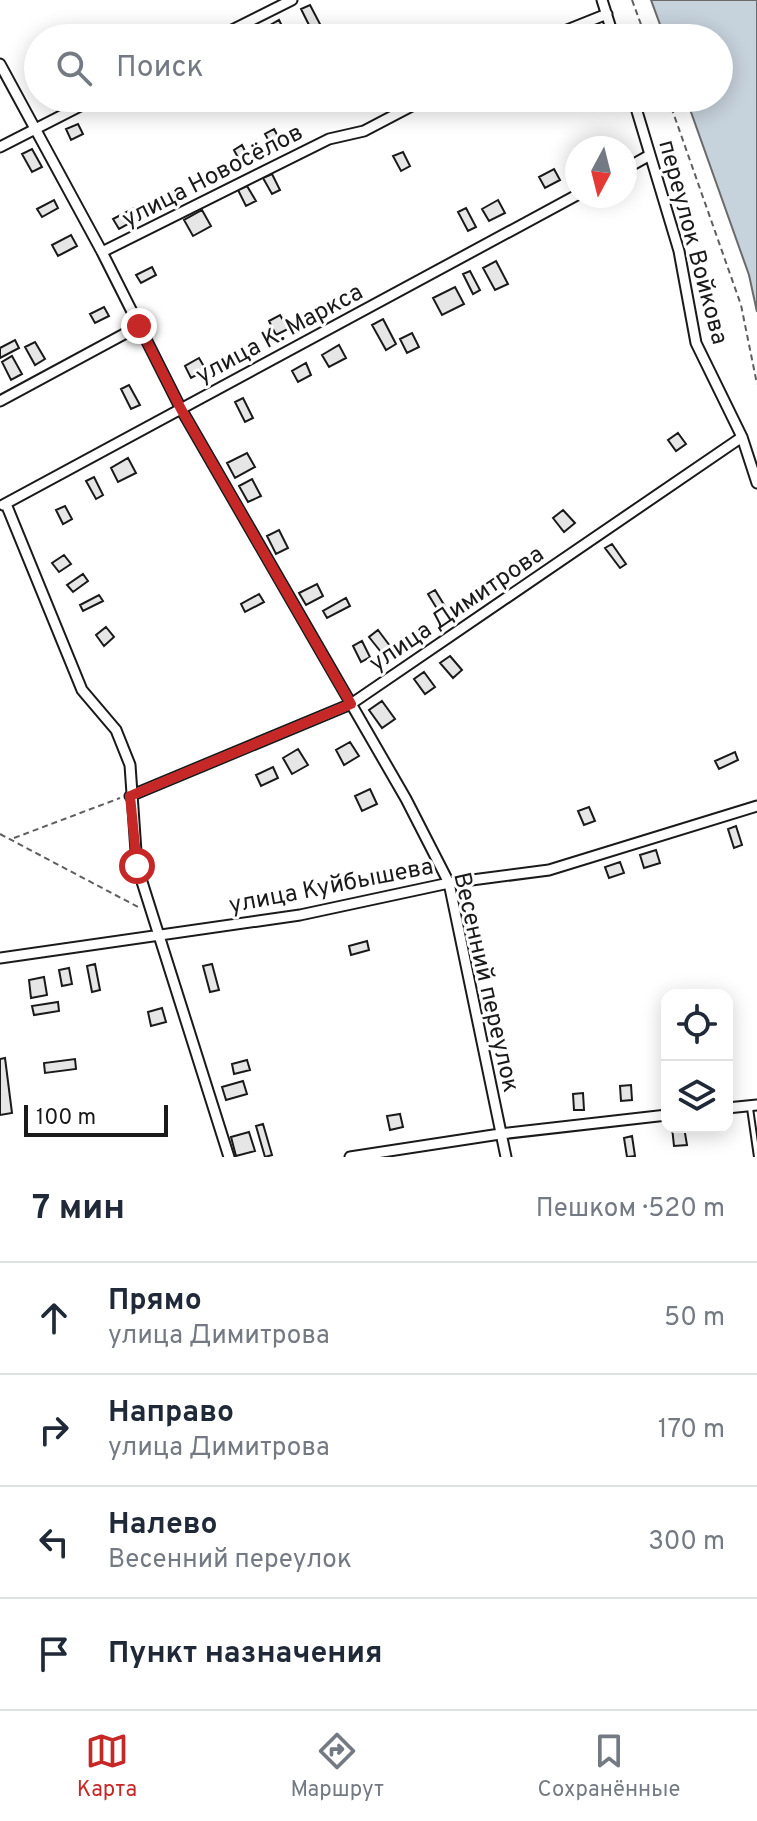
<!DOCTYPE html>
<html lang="ru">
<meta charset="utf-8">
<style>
:root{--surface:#fff;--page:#f2f2f3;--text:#1f2937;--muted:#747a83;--line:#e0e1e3;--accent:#c62828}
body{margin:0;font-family:Overpass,sans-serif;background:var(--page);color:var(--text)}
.controls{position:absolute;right:24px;bottom:24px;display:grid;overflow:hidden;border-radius:16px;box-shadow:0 4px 20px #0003}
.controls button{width:72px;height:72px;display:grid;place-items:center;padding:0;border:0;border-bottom:2px solid var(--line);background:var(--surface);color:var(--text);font:40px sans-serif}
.compass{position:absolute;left:565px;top:136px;width:72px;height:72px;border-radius:50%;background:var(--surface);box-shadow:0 4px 20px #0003;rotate:187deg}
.scale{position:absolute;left:24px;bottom:20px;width:144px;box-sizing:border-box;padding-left:8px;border:4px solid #1a1a1a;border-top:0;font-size:22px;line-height:28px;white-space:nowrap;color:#1a1a1a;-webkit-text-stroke:6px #fff;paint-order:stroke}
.stop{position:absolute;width:24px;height:24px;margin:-18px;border:6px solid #c62828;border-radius:50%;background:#fff}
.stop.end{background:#c62828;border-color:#fff;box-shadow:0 2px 8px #0008}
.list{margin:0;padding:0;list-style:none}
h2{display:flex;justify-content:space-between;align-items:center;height:104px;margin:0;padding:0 32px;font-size:34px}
h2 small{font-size:26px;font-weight:400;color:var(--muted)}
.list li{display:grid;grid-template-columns:52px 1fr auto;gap:24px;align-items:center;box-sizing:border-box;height:112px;padding:0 32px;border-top:2px solid var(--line)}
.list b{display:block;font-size:30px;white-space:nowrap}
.list p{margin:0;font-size:26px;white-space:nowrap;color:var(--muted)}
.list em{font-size:26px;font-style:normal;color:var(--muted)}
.icon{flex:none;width:44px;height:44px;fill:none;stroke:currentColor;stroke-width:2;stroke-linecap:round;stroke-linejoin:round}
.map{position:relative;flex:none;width:757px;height:1157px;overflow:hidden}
.search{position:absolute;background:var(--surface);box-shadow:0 4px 20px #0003;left:24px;right:24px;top:24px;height:88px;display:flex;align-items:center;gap:20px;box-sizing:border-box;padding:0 28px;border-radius:44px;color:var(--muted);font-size:30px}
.sheet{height:552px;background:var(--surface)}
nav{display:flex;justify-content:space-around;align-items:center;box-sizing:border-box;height:112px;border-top:2px solid var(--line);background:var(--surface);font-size:22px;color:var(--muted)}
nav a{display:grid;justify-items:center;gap:4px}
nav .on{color:var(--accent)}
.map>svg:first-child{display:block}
.water{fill:#c6d2dc;stroke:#6a6a6a;stroke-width:2}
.building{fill:#e6e6e6;stroke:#1a1a1a;stroke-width:2}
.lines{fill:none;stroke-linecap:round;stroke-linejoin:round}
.service-casing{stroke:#1a1a1a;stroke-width:8}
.minor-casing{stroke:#1a1a1a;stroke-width:13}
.path{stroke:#5f5f5f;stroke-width:2;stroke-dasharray:6 4;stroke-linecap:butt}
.service{stroke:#fff;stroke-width:4}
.minor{stroke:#fff;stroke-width:9}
.route{stroke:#c62828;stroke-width:10}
.labels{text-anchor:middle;stroke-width:6;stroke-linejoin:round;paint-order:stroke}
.street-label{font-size:24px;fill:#1a1a1a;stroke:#fff}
</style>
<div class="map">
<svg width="757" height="1157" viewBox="0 0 757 1157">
<rect width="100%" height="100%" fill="#fff"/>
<path class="water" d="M651,0H757V312L749,275L686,98H719V38H665Z"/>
<path class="building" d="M310,5L320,24L311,29L301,9Z
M279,20L285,32L271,38L265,28Z
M78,124L83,134L71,140L66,129Z
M274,129L283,146L274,150L265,134Z
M242,145L250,161L242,165L234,150Z
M32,149L42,167L32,172L22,154Z
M403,152L410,166L401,171L393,156Z
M554,169L560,180L545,188L539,177Z
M272,174L280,190L272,194L263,178Z
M247,186L256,201L246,206L238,190Z
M54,200L58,208L42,217L37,209Z
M498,200L505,213L489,221L482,209Z
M134,208L139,218L119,229L113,219Z
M466,208L476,227L468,231L458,212Z
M202,210L211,226L193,236L184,220Z
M71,235L77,246L58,256L52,245Z
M496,261L508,284L495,290L483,268Z
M152,267L156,275L141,283L136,275Z
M470,271L480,290L473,294L463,274Z
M455,287L464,304L442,315L433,298Z
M104,307L109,316L95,323L90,314Z
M280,315L288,329L276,335L269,321Z
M383,319L396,344L386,350L372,325Z
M412,333L419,347L407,353L400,339Z
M15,340L19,348L0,358V348Z
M35,342L45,359L35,365L25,347Z
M339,345L346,358L329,367L322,355Z
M12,356L22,374L11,380L2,362Z
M199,358L206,370L191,378L185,366Z
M306,363L311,375L298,382L292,371Z
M129,385L140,405L131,409L121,389Z
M243,398L253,418L245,422L235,402Z
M678,433L686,444L676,451L668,440Z
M247,453L255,467L235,478L227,463Z
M128,458L136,473L118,482L111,468Z
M94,477L103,495L96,499L86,481Z
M252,479L261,496L248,502L239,486Z
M65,506L72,519L63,524L56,510Z
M563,510L575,523L564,532L553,518Z
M279,530L288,548L276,554L267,536Z
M612,544L626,564L620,568L605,548Z
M64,555L71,564L59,572L52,563Z
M83,574L88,581L73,592L67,585Z
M317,584L323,596L306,605L299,593Z
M435,590L446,608L439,612L428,594Z
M259,594L264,602L245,612L241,604Z
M99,595L103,601L83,611L80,605Z
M346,598L350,606L327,618L323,611Z
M106,627L114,637L104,646L96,635Z
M378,630L390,646L381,652L369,637Z
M362,641L370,657L361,662L353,646Z
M450,656L462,670L453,678L440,663Z
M424,672L435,687L425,694L414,679Z
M382,701L395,719L382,728L369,710Z
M350,742L359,756L344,765L336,750Z
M298,749L308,765L292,774L283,758Z
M735,752L738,760L719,769L715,761Z
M273,767L278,778L261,786L256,775Z
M370,789L377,804L362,811L355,796Z
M589,807L595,821L584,825L578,811Z
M736,826L742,845L734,848L728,829Z
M656,850L660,863L644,868L640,855Z
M620,862L624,873L609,878L605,867Z
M367,941L369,950L351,955L349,946Z
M95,964L100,990L92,992L87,966Z
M212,964L219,990L210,992L203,966Z
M69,968L72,984L62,986L59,970Z
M44,977L47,995L31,998L29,980Z
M58,1002L59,1011L34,1015L32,1006Z
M162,1008L166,1022L151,1026L148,1012Z
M5,1058L12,1113L0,1115V1059Z
M75,1059L76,1069L45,1073L44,1063Z
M247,1060L250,1070L234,1074L232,1064Z
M243,1081L247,1094L226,1100L222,1087Z
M631,1085L632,1100L621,1101L620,1086Z
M583,1093L584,1110H574L573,1094Z
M400,1114L403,1127L390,1130L387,1116Z
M263,1124L272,1155L265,1157L256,1126Z
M672,1127H684L687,1145L674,1146Z
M249,1132L255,1151L236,1156L231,1137Z
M632,1136L635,1156L627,1157L624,1138Z"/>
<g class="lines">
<g class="service-casing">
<path id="service" d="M750,1108L757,1157"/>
</g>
<g class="minor-casing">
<path id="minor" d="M602,0L614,38
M216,38L292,0
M547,38L607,14
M0,64L102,252L181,409L406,799L449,883L506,1157
M633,98L679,251L696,343L742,437L757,483
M0,147L96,98
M625,169L650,155
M102,252L329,139L364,131L427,98
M0,401L139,326
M6,504L82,690L116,730L130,765L137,866L229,1157
M3,505L577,195
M130,796L351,704L742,437
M0,958L300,915L449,883L549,870L757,806
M727,1108L757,1105
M350,1157L500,1134L667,1115"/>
</g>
<path class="path" d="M632,0L646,38
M668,98L741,305L757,384
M0,834L140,908
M14,838L120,798"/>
<use href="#service" class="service"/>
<use href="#minor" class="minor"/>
</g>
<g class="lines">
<path class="route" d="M137,866L130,796L351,704L181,409L139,326"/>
</g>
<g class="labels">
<g class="street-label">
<text transform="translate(212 175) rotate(-27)" y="8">улица Новосёлов</text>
<text transform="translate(694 242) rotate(75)" y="8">переулок Войкова</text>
<text transform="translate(279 333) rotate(-28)" y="8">улица К. Маркса</text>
<text transform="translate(456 608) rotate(-34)" y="8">улица Димитрова</text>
<text transform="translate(331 885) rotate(-11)" y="8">улица Куйбышева</text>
<text transform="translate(487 982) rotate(77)" y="8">Весенний переулок</text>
</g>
</g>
</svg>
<div class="controls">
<button><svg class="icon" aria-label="locate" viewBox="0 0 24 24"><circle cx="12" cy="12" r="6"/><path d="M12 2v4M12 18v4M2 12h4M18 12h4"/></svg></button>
<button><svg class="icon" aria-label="layers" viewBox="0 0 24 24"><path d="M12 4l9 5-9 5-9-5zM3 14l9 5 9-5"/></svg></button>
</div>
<svg class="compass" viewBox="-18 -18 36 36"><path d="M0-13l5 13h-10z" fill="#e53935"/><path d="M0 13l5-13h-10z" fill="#747a83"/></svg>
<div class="scale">100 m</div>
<div class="stop" style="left:137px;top:866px"></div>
<div class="stop end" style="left:139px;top:326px"></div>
<div class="search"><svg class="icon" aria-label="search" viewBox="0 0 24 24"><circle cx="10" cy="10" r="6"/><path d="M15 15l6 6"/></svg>Поиск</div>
</div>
<section class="sheet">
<h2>7 мин<small>Пешком · 520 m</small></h2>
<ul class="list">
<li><svg class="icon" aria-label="ahead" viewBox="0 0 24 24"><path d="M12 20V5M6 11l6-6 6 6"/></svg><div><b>Прямо</b><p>улица Димитрова</p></div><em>50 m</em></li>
<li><svg class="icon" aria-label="right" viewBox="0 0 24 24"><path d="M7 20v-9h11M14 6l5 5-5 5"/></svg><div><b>Направо</b><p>улица Димитрова</p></div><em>170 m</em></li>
<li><svg class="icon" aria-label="left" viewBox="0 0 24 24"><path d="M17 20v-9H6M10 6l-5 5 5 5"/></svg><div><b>Налево</b><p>Весенний переулок</p></div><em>300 m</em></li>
<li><svg class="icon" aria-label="arrive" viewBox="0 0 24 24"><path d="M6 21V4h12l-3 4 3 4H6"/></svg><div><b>Пункт назначения</b></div></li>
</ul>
</section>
<nav>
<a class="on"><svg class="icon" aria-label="map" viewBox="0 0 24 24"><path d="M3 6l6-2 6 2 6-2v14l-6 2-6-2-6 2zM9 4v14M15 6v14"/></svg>Карта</a>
<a><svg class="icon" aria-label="directions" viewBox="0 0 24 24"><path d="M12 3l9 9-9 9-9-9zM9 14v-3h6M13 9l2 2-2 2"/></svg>Маршрут</a>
<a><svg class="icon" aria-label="saved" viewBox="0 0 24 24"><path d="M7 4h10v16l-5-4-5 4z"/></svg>Сохранённые</a>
</nav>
